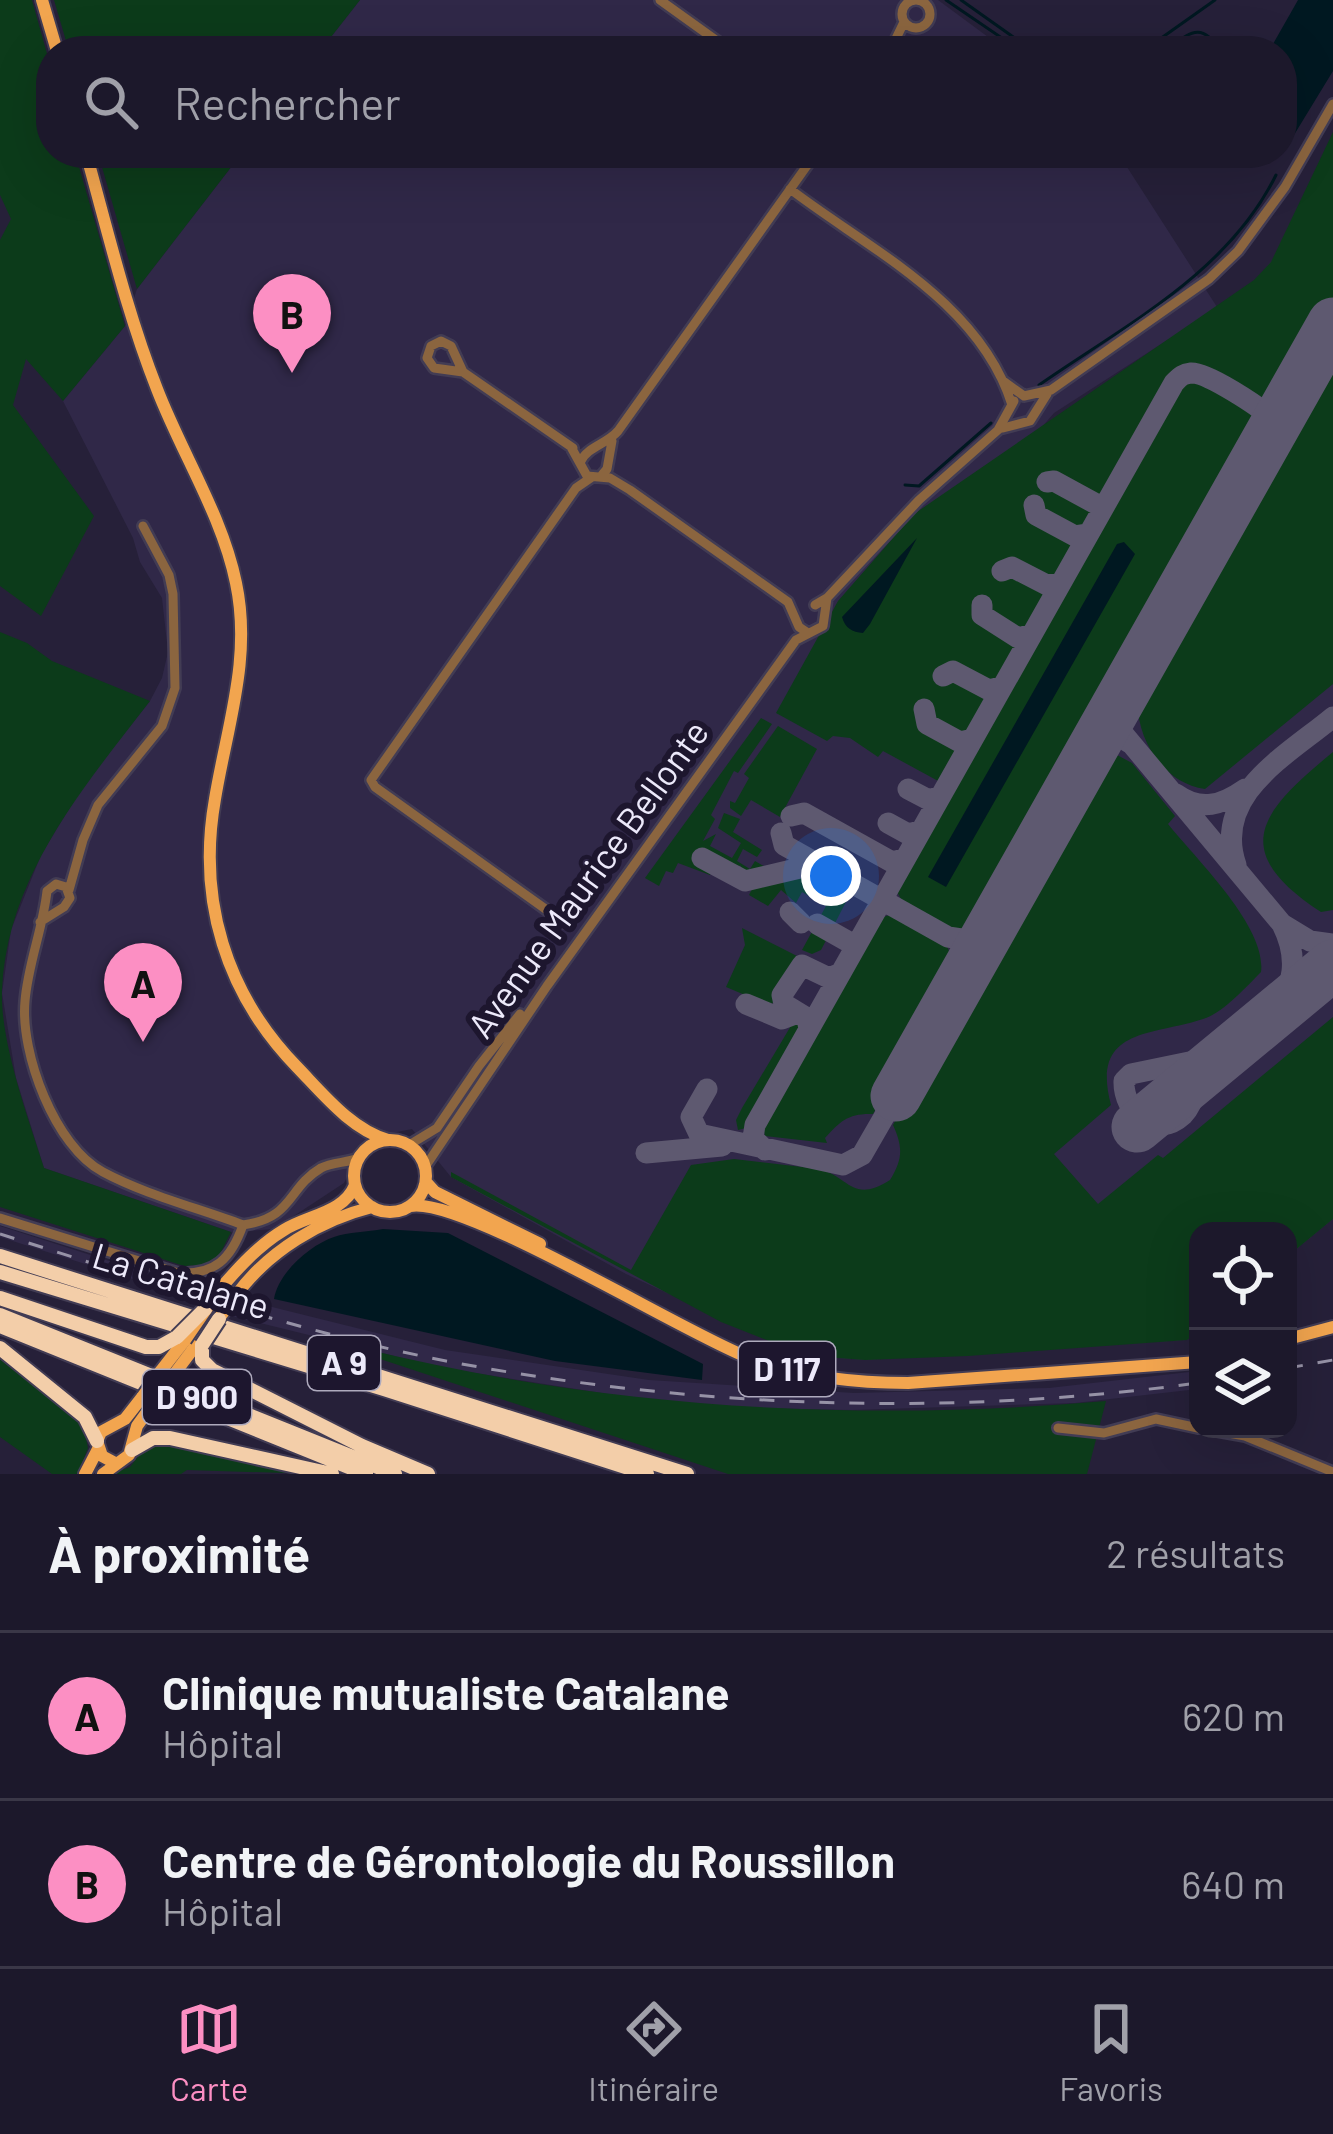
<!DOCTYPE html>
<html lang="fr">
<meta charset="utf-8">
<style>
:root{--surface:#1c182b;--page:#292537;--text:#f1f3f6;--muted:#a0a0a9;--line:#3a3747;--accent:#fc8fc3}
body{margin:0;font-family:Barlow,sans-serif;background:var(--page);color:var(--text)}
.controls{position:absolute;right:36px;bottom:36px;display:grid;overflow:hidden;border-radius:24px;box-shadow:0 12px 48px #0002}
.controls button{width:108px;height:108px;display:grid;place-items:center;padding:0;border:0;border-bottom:3px solid var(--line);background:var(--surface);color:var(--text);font:60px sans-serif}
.you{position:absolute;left:831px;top:876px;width:42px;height:42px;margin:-30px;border:9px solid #fff;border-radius:50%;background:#1a73e8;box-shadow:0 0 0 18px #1a73e833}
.badge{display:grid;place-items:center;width:78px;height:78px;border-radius:50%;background:var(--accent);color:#111;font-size:39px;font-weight:700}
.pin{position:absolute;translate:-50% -99px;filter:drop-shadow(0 3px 6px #0008)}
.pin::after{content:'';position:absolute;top:63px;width:42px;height:36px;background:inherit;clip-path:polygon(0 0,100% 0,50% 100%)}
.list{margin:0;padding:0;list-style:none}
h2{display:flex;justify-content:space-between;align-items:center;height:156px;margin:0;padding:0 48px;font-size:51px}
h2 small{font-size:39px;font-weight:400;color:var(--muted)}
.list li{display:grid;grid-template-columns:78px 1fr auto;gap:36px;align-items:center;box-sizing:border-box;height:168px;padding:0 48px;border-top:3px solid var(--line)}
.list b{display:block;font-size:45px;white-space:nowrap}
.list p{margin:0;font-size:39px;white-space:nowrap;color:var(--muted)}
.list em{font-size:39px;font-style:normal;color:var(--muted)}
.icon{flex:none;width:66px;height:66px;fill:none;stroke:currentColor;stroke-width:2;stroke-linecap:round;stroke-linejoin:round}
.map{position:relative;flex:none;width:1333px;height:1474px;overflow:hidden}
.search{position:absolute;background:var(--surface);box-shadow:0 12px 48px #0002;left:36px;right:36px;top:36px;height:132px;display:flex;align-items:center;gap:30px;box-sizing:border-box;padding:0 42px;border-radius:48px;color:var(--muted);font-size:45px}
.sheet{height:492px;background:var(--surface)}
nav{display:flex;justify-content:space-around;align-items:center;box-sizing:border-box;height:168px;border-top:3px solid var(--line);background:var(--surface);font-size:33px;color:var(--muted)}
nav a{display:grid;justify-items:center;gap:6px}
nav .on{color:var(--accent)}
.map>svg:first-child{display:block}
.built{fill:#302848;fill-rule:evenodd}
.green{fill:#0c3b1a}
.water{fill:#001821}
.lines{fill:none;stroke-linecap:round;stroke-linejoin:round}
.stream{stroke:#001821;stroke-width:3}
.taxiway{stroke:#5e5970;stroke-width:21}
.runway{stroke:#5e5970;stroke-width:51}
.minor-casing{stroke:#423c54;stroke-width:14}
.major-casing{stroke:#423c54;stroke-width:16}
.highway-casing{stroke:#423c54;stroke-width:18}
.minor{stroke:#8b653f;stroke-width:9}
.major{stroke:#f2a54f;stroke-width:12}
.highway{stroke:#f3cea9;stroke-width:14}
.rail{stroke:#9692a6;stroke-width:3;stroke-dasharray:15 15;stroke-linecap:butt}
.major-bridge-casing{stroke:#423c54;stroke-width:16;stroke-linecap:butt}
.highway-bridge-casing{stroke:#423c54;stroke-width:18;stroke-linecap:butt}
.major-bridge{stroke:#f2a54f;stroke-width:12}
.highway-bridge{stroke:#f3cea9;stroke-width:14}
.labels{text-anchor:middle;stroke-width:12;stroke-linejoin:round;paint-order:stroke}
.shield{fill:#1d162e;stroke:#aeaabd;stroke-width:3}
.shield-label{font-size:33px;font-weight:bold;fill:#ece9fa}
.street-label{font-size:36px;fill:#ece9fa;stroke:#1d162e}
</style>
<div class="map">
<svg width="1333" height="1474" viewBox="0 0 1333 1474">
<rect width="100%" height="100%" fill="#262039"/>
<path class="built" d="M360,0H938L1007,51H320Z
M242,153H1118L1217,307L1254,281L1271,262L1333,154V1219L1288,1256V1231H1198V1332L1187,1340L865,1360L824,1357L782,1346L626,1274L451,1177L412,1129L367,1138L344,1183L274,1229L231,1232L44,1168L16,1078L2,993L11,930L41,855L84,784L150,701L162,678L168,652L162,598L140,562L133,538L63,401L125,326L137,289ZM1169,339V340L968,512L1054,413Z
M0,1226L206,1292L199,1300L0,1237Z
M244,1300L445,1350L649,1380L854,1393L1049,1388L1198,1371V1389L1075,1403L852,1410L751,1408L646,1400L443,1368L232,1316Z"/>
<path class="green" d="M0,0H32L51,68V153H75L125,326L63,401L26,359L13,405L94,516L41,616L0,586V240L11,219L0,195Z
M54,0H360L320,51H69Z
M1333,132V298L1279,394L1262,401L1197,368L1175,375L940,782L883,751L878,757L850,738L833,736L827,741L776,713L838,601L914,514L1254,280L1271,262Z
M98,153H242L137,289Z
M1333,346V684L1205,789C1160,783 1131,731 1139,689Z
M1198,379L1256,411L1260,427L985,916C977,924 970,931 958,931C936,931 895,906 896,884L1181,383Z
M0,632L27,643L52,661L150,701C84,787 7,876 2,990C0,1042 28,1117 44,1168L231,1232L215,1264L184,1266L0,1207Z
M761,718L772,724L738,773L734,771L711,815L715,819L703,841L716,834L710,846L732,858L741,843L718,828L724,813L740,819L733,832L762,850L757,857L743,849L737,861L750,869L755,861L767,868L800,861L746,876L740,865L737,870L722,862L724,858L718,855L716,861L704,856L702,860L714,867L710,875L678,863L673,873L666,871L659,886L645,878Z
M778,726L817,749L780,817L751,800L741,816L730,808V801L735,803L749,778L744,774Z
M1333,752V910L1321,912C1224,849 1264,809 1333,752Z
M1117,755L1132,763L1175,816L1168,824C1196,859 1267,927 1261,972C1246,987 1223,1013 1203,1019C1153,1036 1090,1027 1111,1105L1054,1154L1098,1204L1158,1155L1163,1158L1333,1017V1219L1288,1256V1231H1198V1332L1187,1340L968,1356L865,1360L824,1357L782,1346L721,1322L451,1177V1172L631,1270L691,1165L734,1159L819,1169C850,1177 852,1204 890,1180C903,1159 903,1147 893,1125L1094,767Z
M814,869L843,885L848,898L821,950L812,954L802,950L826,906L802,892L796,903L781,890L768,906L749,895L753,887Z
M892,914L945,941L954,964L873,1114C849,1113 840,1121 825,1138L827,1143L765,1136L762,1124L878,919Z
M742,928L797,956L771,1006L726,987L745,945Z
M795,1019L801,1021L802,1027L746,1128L738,1130L736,1120L742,1108Z
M361,1348C605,1408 856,1423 1106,1401L1087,1474H728L359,1352Z
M0,1359L83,1424L88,1448L78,1474H52L0,1437Z
M169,1442L315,1474L187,1470L181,1474H111L130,1467L146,1446Z"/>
<path class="water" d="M1298,0H1333V71L1283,153L1282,51H1269Z
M917,538L870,624L863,633C852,632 845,628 842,617Z
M1124,542L1135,554L946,887L928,877L1117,544Z
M383,1229L448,1233L703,1364L702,1380L555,1361L274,1299C278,1273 310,1245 334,1237C348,1232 368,1232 383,1229Z"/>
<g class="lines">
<path class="stream" d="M946,0L1021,51
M961,0L1033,51
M1143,51L1215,0
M1164,51C1189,34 1201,19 1220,51
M1039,385C1125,325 1228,273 1276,175
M905,485L919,486L991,423"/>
<path class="taxiway" d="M1262,410H1277L1290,399
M1047,482L1054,481L1098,505L1105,504
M1034,505L1036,515L1075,536L1088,534
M1002,571L1012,567L1047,585L1061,583
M982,605V615L1018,638L1032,634
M943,676L953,671L989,690L1001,687
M1123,696L1115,711L1120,730L1282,924L1310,941L1333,944
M924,709L927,724L960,742L973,739
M1094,746L1102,736L1112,732L1130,743
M908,789L929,800L940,796
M1176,794C1201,812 1222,805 1245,789
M791,816L804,813L892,862L904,859
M888,823L908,834L920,831
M781,833L784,845L948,937L975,941L996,919
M702,858L745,881L817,864
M1236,865C1212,795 1286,756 1333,717
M790,912L801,923
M817,924L856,946
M746,1004L782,1019L798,1013
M1272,1015C1295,986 1299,958 1282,924
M809,1029L807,1018L784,1004L782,995L802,965L829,978L841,973
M1205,1070C1195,1084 1195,1103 1183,1115C1155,1141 1123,1112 1124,1081L1131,1074L1228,1054
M707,1089L691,1117L699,1134L843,1165L862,1155L896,1096
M765,1150L753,1138L755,1125L1174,383C1180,377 1182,374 1191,373C1207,372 1260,407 1271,418L1267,440
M646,1153L722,1146"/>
<path class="runway" d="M896,1096L1333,323
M1137,1127L1333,965"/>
<g class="minor-casing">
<path id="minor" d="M660,0L731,51
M902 14a14 14 0 1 1 28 0a14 14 0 1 1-28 0Z
M890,51L904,22
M790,189C870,250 980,302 1012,405
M463,372L451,346L441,341L431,346L427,358L434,368L463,372L573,448
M1003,381L1024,396L1051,390L1209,279L1238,251L1285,187L1333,104
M1003,428L1030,421L1047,394
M571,447L587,476L610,478L630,490L788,602L799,627L808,633
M581,461C587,447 607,444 618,431L816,153
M602,475L607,469L612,441
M815,605L827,598L919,500L998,430L1014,401
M69,890L83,840L98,805L162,726L175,688L173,594L169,575L143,526
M40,922L64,907L70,898L66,887L56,884L47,891C43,928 28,964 25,1001C20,1053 55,1147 103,1172C146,1195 198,1208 243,1225C294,1218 287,1188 321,1168C332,1162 347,1163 359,1158
M565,923L375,787L371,780L576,488L592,477
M409,1145L437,1128L479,1066L520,1014
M425,1167L547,986L796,640L823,626L827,598
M0,1218L178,1273C215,1275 231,1259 243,1225
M1058,1428L1104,1433L1156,1419L1198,1428
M1206,1429L1245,1436L1333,1472"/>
</g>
<g class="major-casing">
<path id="major" d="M42,0L57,51
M86,153C108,232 127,313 157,389C182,454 222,515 236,583C252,658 227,726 215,799C197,900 226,994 297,1067C324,1095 351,1129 388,1140
M354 1176a36 36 0 1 1 72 0a36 36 0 1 1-72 0Z
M426,1182L435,1192L540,1244
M410,1206C462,1196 681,1331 745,1356C797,1377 853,1383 908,1383L1198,1362
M220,1289C239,1267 259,1245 284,1230C308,1215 344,1213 355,1185
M237,1294C269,1251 320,1220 372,1207
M1288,1339L1333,1327
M160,1372L185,1340
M172,1377L197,1344
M115,1463L102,1456L97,1441L101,1432L125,1419L143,1396
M85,1474L98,1449
M103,1474L129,1455L137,1426L155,1401"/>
</g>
<g class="highway-casing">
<path id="highway" d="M0,1256L687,1474
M0,1272L384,1389L647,1474
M0,1298L146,1347H159L177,1337
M0,1315L395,1474
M0,1326L366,1474
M202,1345V1360L212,1370L362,1446L428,1474
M0,1348L85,1417L97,1441
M132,1450L153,1438H170L332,1474"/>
</g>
<use href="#minor" class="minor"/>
<use href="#major" class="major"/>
<use href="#highway" class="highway"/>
<path class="rail" d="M0,1234C147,1280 294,1331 446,1361C694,1408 948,1417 1198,1383
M1288,1368L1333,1360"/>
<g class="major-bridge-casing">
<path id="major-bridge" d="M214,1325L237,1294
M185,1340L220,1289
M143,1396L160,1372
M155,1401L172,1377"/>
</g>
<g class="highway-bridge-casing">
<path id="highway-bridge" d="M177,1337L205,1309
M202,1345L219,1319"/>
</g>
<use href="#major-bridge" class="major-bridge"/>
<use href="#highway-bridge" class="highway-bridge"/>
</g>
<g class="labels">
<g class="shield">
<rect x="308" y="1336" width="72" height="54" rx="9"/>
<rect x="739" y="1342" width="96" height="54" rx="9"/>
<rect x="143" y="1370" width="108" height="54" rx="9"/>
</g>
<g class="shield-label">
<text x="344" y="1375">A 9</text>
<text x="787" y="1381">D 117</text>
<text x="197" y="1409">D 900</text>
</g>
<g class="street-label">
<text transform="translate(588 879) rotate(-54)" y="13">Avenue Maurice Bellonte</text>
<text transform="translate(181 1281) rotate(17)" y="13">La Catalane</text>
</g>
</g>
</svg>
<div class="controls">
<button><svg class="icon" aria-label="locate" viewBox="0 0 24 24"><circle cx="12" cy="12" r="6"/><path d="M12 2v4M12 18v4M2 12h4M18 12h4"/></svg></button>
<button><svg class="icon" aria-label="layers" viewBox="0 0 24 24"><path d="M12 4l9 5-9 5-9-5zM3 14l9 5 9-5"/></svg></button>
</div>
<div class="you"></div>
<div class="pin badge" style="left:143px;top:1042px">A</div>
<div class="pin badge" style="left:292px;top:373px">B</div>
<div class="search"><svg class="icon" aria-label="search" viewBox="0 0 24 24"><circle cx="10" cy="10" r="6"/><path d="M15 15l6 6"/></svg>Rechercher</div>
</div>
<section class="sheet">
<h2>À proximité<small>2 résultats</small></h2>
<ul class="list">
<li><span class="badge">A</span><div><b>Clinique mutualiste Catalane</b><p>Hôpital</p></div><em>620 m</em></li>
<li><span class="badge">B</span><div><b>Centre de Gérontologie du Roussillon</b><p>Hôpital</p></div><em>640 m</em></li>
</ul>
</section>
<nav>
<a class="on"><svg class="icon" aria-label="map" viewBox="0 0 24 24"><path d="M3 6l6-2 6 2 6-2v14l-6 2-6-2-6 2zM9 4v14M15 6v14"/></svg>Carte</a>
<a><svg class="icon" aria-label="directions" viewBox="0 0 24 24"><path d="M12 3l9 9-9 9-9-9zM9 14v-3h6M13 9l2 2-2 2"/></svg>Itinéraire</a>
<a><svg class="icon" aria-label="saved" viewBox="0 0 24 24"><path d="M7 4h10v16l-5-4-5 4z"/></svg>Favoris</a>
</nav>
